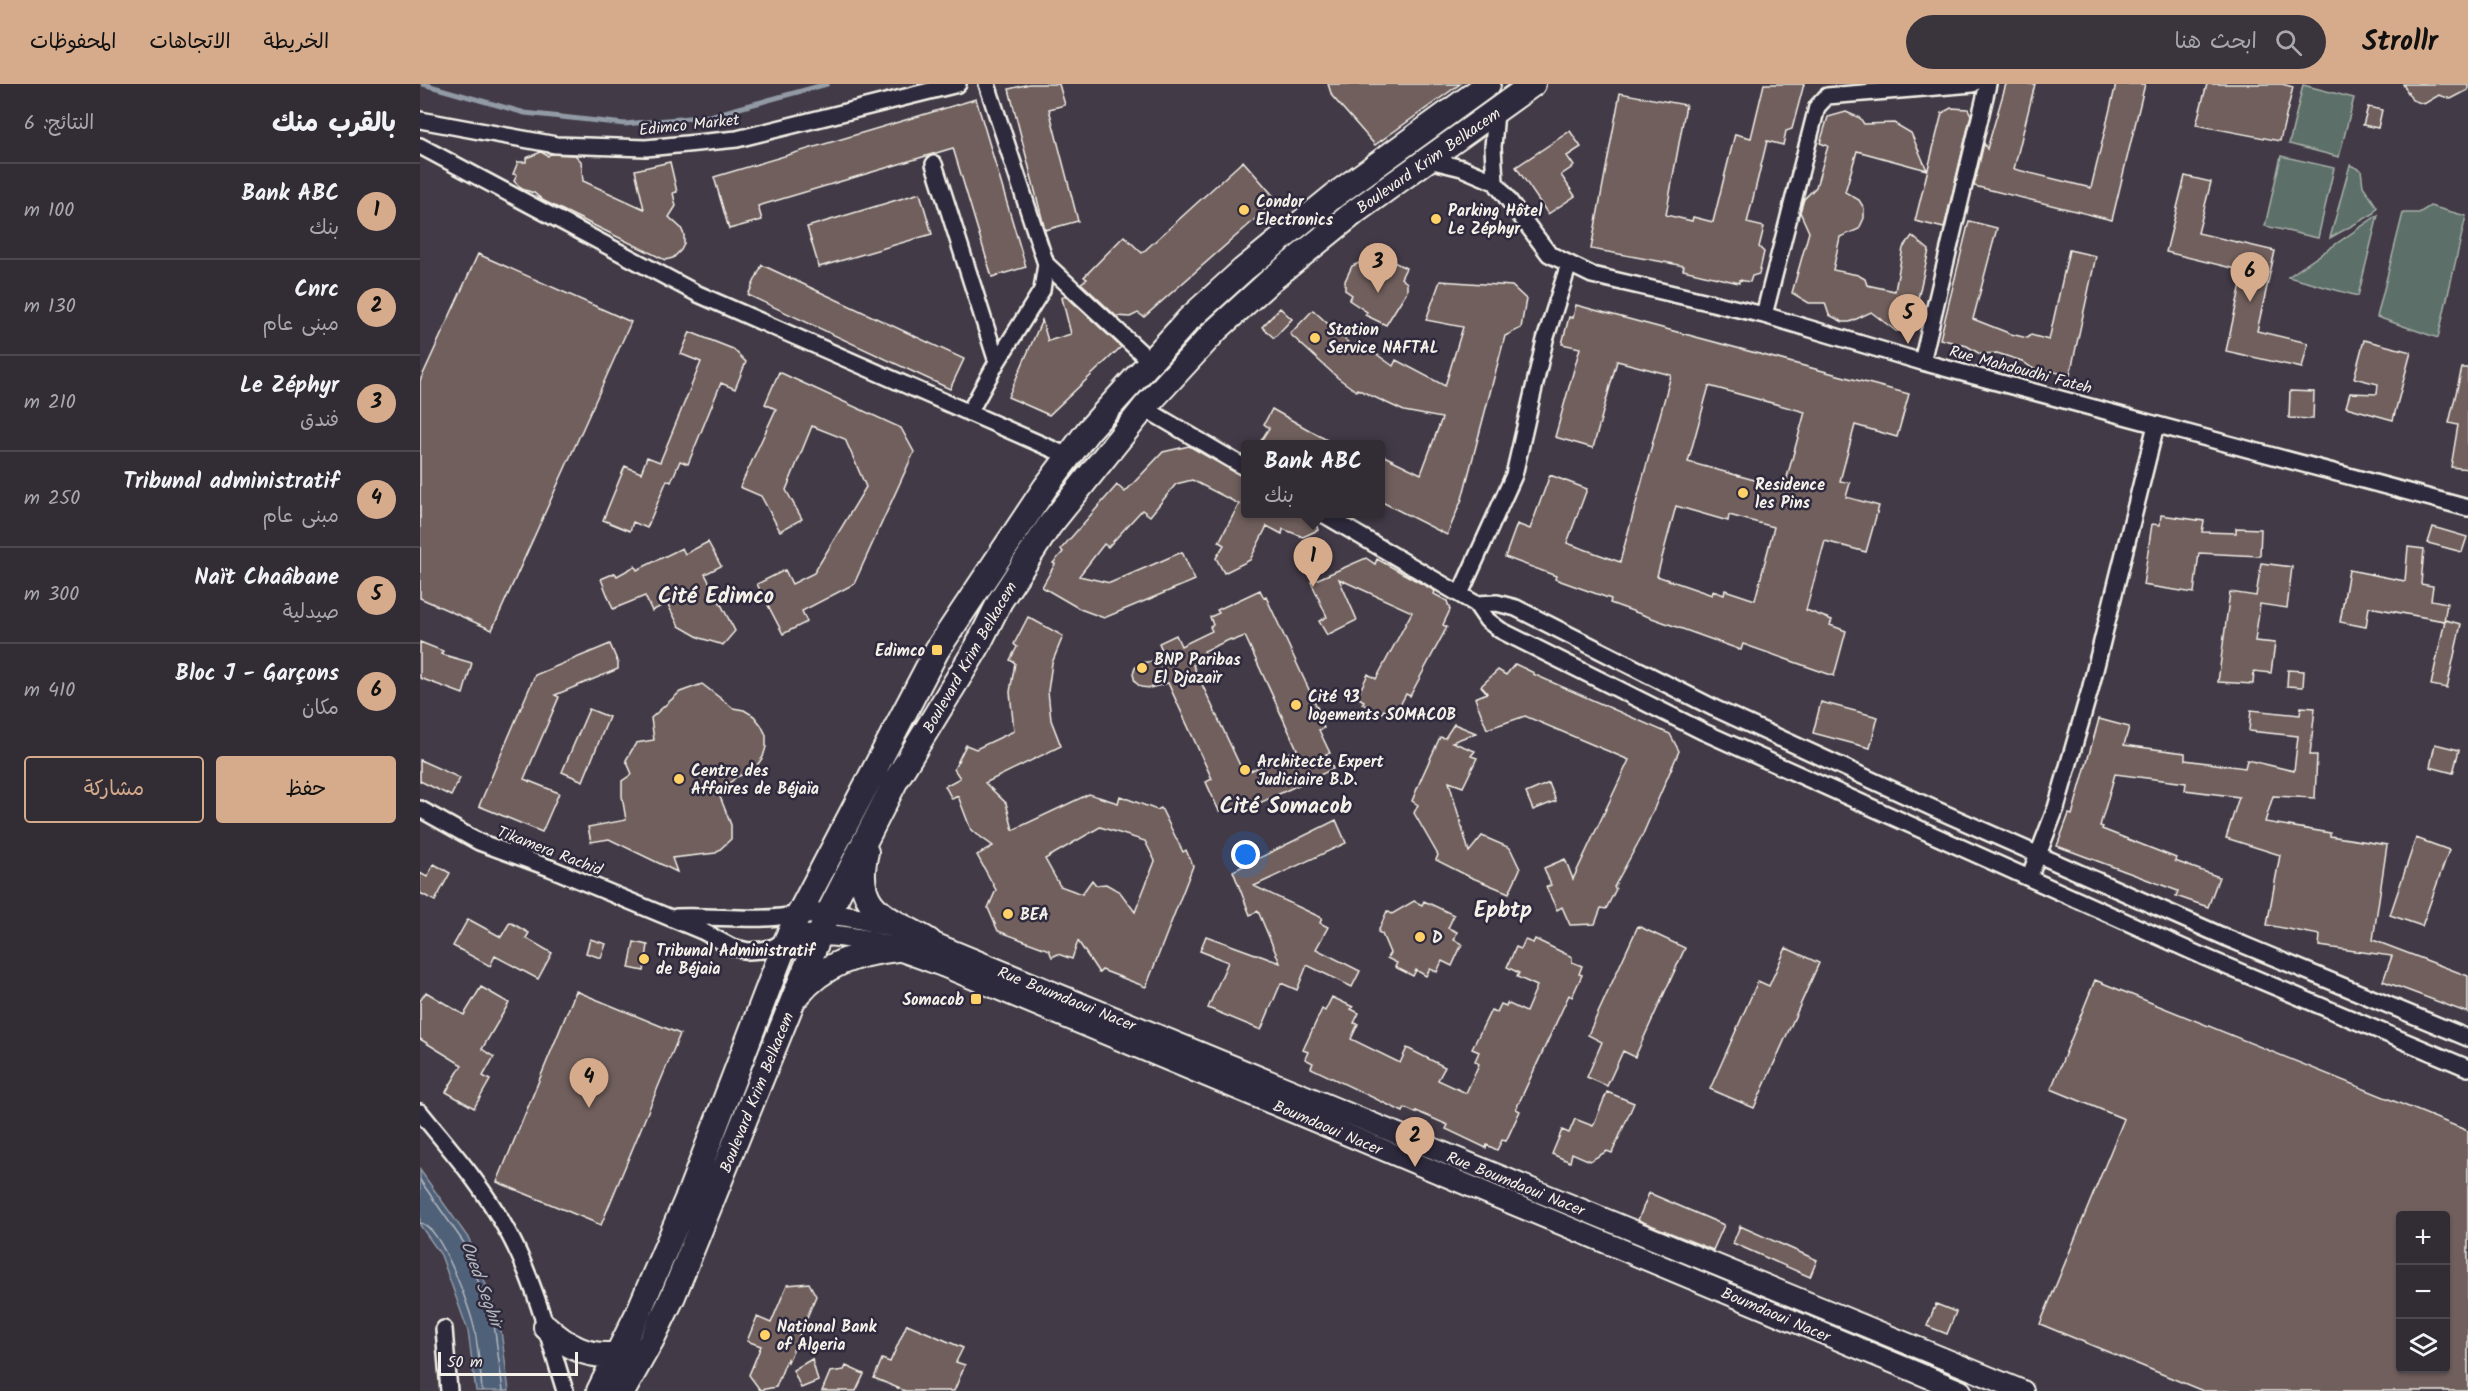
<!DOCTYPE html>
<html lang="ar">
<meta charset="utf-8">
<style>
:root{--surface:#322c35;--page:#3a343d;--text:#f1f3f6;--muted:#a8a7ad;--line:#4d4850;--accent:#d6ab8b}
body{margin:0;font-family:Kalam,"Playpen Sans Arabic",sans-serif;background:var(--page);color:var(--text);direction:rtl}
.controls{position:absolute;right:18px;bottom:18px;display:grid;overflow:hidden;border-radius:6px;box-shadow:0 2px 4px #0004}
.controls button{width:54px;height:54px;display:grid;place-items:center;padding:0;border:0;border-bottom:2px solid var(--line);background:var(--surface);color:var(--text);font:30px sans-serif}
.scale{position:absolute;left:18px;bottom:15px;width:140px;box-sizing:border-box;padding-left:6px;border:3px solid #f4f1e8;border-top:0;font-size:16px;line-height:21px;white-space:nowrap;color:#f4f1e8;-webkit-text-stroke:4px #2f2a3d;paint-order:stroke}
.you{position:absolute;left:826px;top:771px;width:21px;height:21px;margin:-15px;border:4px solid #fff;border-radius:50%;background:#1a73e8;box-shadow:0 0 0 9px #1a73e833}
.badge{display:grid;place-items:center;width:39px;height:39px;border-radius:50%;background:var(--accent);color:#111;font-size:20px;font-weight:700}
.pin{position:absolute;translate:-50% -50px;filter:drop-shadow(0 2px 3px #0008)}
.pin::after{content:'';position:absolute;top:32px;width:21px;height:18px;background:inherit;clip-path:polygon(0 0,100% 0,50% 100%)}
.popup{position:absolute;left:821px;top:356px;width:144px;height:78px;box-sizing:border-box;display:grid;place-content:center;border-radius:6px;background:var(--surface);filter:drop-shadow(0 2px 4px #0005);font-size:20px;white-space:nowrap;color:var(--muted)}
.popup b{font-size:22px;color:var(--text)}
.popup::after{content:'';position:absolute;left:50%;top:100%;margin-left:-12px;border:12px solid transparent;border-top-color:var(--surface)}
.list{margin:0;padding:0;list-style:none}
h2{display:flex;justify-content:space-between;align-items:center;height:78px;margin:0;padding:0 24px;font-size:26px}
h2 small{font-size:20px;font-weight:400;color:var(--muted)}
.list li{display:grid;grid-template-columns:39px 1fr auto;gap:18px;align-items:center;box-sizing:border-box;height:96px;padding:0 24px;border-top:2px solid var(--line)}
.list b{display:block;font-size:22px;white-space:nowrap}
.list p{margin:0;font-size:20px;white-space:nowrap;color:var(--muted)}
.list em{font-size:20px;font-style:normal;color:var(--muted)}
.actions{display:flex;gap:12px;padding:18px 24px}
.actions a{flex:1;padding:14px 0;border:2px solid var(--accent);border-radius:6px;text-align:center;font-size:21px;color:var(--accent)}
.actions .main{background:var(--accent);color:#111}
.icon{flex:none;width:33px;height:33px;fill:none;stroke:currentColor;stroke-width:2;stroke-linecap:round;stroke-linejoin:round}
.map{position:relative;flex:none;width:2048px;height:1307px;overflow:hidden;direction:ltr}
header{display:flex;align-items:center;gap:36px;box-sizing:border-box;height:84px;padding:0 30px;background:var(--accent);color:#111}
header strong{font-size:28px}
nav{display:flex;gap:33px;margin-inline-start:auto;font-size:21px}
.search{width:420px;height:54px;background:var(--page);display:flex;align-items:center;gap:15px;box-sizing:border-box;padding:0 21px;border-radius:33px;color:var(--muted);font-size:22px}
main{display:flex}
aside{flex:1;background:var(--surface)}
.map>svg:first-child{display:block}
.green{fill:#5b6f69;stroke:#a8b0a8;stroke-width:1.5}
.water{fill:#4f6079;stroke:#919aa5;stroke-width:1.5}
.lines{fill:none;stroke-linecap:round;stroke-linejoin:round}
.shore{stroke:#b2b7bc;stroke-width:1.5}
.stream{stroke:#919aa5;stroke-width:5}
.building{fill:#705e5d;stroke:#f4f1e8;stroke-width:1.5;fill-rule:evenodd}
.minor-casing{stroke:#f4f1e8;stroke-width:20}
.tertiary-casing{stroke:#f4f1e8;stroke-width:24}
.primary-casing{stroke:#f4f1e8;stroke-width:28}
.minor{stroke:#2f2a3d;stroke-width:15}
.tertiary{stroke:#2f2a3d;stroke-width:20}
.primary{stroke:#2f2a3d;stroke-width:24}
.poi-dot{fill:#ffd166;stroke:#2f2a3d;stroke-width:2}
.labels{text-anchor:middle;stroke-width:5;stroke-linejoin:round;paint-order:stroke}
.street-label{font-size:16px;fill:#f4f1e8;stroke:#2f2a3d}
.poi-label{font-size:16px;font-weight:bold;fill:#f4f1e8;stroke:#2f2a3d;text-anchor:start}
.water-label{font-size:18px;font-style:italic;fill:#b2b7bc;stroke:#2f2a3d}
.district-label{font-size:22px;font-weight:bold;fill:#f4f1e8;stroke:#2f2a3d}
</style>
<header>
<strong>Strollr</strong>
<div class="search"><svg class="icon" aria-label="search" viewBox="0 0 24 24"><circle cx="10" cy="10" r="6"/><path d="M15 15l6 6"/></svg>ابحث هنا</div>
<nav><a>الخريطة</a><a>الاتجاهات</a><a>المحفوظات</a></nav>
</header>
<main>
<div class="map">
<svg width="2048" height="1307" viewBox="0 0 2048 1307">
<rect width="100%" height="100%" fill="#423a47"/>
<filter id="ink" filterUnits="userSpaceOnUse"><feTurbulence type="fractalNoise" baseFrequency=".0167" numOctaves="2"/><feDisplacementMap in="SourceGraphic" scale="12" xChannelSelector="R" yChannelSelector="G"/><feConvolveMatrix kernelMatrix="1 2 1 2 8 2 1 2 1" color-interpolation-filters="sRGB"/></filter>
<g filter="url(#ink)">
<path class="green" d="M1883,1L1934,14L1919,73L1869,60Z
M1861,72L1914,84L1898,154L1845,142Z
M1930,81L1941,86L1943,102L1957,123L1953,130L1910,154Z
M2010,122L2046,132L2018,254L1957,233L1983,129H1999Z
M1958,131L1938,212L1868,193Z"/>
<path class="water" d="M0,1086L49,1155L80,1239L89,1307H56L48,1247L21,1171L0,1141Z"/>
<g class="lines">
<path class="shore" d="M0,1096L44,1159L74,1240L83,1307
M0,1139C21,1141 51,1227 55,1247C58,1266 61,1288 62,1307"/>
<path class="stream" d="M3,0L105,29L205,40L290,32L407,0"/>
</g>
<path class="building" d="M609,0H639L645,21L629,25L658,137L625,146L589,5Z
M908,0H1040L955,61L912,12Z
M1344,0H1384L1372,45L1366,47L1363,61L1347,57L1327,139L1344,143L1339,163L1344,168L1339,190L1332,192L1330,198L1319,196V199L1263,186L1264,182L1249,179L1171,165L1200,9L1266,21L1246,131L1272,137L1273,133L1293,138L1315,50L1331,54Z
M1586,0H1615L1594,85L1671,104L1696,0H1725L1692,136L1554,102L1564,59L1567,65Z
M1787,0H1862L1873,3L1860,57L1776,41Z
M1983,0H2048V6L2031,15L2019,11L2004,20L1992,16Z
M556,15L606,183L572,193L533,64L338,122L342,136L309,145L294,93Z
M1948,23L1962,26L1958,44L1943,41Z
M1531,24L1548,25L1551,31L1524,144L1495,137L1522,29Z
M1426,28L1440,34L1444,40L1474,39L1491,49L1507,86L1437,67L1425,108L1439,116L1444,124V134L1439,145L1420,153L1413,186L1438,191L1445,195L1447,201L1475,207L1483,164L1492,152L1509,166L1491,246L1476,247L1451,228L1430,238H1423L1409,231L1405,219H1389L1372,209L1389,148L1380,128L1384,115L1396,103L1408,62L1400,59L1408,33Z
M1150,47L1161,63L1147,72L1154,82L1141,91L1155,112L1128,130L1096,83Z
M121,68L128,72L130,70L155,71L161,77L163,97L224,125L215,86L250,78L257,108L253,109L256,122L249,133L261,144L264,151V160L261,166L253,174L245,176L124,117L114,109L102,105L94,97L97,91L93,90L98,78H106V74Z
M823,77L857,116L724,233L718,229L710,233L696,232L661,199L667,195L664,193L704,152L722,169Z
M1765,92L1791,98L1778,149L1855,167L1837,247L1888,259L1882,284L1806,267L1824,187L1746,168Z
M500,109L512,150L399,183L387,143Z
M1549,137L1577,144L1553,235L1591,250L1607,254L1611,251L1629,256L1649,166L1676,172L1650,291L1612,284L1602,277L1577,269L1560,270L1547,262L1520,255Z
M58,170L211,238L72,546L0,514V297Z
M953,173L970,183L974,178L986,184L981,194L987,199V207L966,241L945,231L947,228L929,216L932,211L925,206V197L932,182Z
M342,181L544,275L530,305L328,211Z
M1020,197L1092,202L1106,215L1101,244L1085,252L1042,415L1027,451L960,417V370L1001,390L1022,334L984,327L937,305L936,307L918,294L870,250L893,226L933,263L938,257L973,282L976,276L1025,302L1043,243L1006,236Z
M645,211L701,263L629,331L588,313L622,236L628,257L651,250L642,214Z
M1156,221L1489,310L1477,353L1435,341L1420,397L1430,399L1426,413L1459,422L1446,468L1405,457L1386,526L1412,536L1410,541L1426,547L1414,592L1323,560L1321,566L1190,519L1191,515L1135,495L1136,492L1085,473L1097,440L1110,445L1130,391L1167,405L1147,459L1200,478L1251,291L1197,277L1173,364L1135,353L1160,264L1142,260L1149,233L1153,234ZM1289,302L1385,328L1364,404L1268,378ZM1256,422L1308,437L1309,431L1354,443L1335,516L1305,506L1304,511L1293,507L1292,511L1237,492Z
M860,224L872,235L854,254L842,243Z
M270,248L313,265L326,278L315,305L301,299L268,380L260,377L251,398L247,396L227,444L213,438L210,447L183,436L205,382L221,389L227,373L240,378L281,278L261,270Z
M1944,256L1991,268L1973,336L1926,323L1930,309L1957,310L1958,300L1934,294Z
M2042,284H2048V385L2031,383L2038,341L2029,339Z
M359,288L481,344L494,368L434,500L382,527L387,538L363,550L337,500L365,486L372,500L394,489L446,403L425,355L392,342L366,406L382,435L360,447L341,412L320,403L356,325L345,320Z
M1870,307L1894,308L1893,335L1869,334Z
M852,325L914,360H839L849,344L844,340Z
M769,362L825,394V429H893L898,446L883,453L863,445L862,450L847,442L830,476L804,489L796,474L804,461L799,458L819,420L772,396L756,400L730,432L722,426L688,463L684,460L659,492L690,499L762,468L775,496L684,534L660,525L622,503L635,480L633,479L643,468L641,465L697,401L705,408L743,368Z
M1741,431L1784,437L1782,448L1816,449V444L1841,445L1840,472L1779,469L1774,509L1723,501L1732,440L1740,441Z
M2013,443L2047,453L2042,468L2008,459Z
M288,458L301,482L285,490L315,547L303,561L280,554L259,542L247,519L232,527L225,512L193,525L181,495L195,489L197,492L215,482L217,486L262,464L265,470Z
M1988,463L2004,465L2001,500L2013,502L2011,516L2027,519L2024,537L1949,523L1946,543L1920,538L1929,486L1985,497Z
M946,474L955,480L957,475L1015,507L1014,510L1027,517L1030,526L1023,541L1027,543L990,612L986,610L977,627L972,625L970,630L964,626L962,629L942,620L944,617L937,613L948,590L956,595L992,528L919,495L937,536L907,551L899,537L907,533L891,498Z
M1841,479L1872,483L1867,524L1840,520L1835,557L1855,559L1851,589L1834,587L1833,600L1798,598L1810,508L1836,512Z
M840,506L844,514L846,513L904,638L901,639L904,644L899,646L910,669L906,670L913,685L818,729L816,725L807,730L805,724L799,727L786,698L792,695L748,599L730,604L721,603L715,598L713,590L715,584L721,579L746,575L739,559L756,551L761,562L792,547L790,543L793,541L790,533L799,529L797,526ZM825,552L877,665L824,690L773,581L788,574L784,567L811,555L812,557Z
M608,533L643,552L632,579L628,607L631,636L641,662L565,699L586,719L593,746L669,710L698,719L700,712L737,726L741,724L763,768L766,766L773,782L726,903L682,886L679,889L658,857L652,875L638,870L632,873L629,866L578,847L568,824L576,806L557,771L573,762L551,746L538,712L532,715L525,702L540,694L534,685L546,661L556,665L594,647L590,608L595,579L590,576L597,563L594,560ZM680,743L725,757L735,777L715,828L700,808L686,800L676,801L672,796L662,810L640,802L625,775Z
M2025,536L2041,540L2027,604L2011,601Z
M0,558L23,567L21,570L52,579L43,610L0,594Z
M190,560L198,579V585L135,611L139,613L104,695L139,709L122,748L59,722L115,591Z
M1095,580L1114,589L1113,590L1250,650L1259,667L1223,750L1194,803L1196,805L1186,825L1181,824L1175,840L1150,841L1142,823L1137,826L1126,803L1131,801L1124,784L1145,775L1153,795L1209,676L1105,632L1067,645L1055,614L1067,609L1061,602L1078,586L1086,591Z
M1868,586L1884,587L1883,603L1867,602Z
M282,600L313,624L324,626L334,632L341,641L346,651V663L343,673L336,683L327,689L316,693L299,710L311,741V755L296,769L252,774L257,788L189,755L171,758L168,743L206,736L202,712V697L212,690L206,676L216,659L234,656L231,634L260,608Z
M1401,618L1458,633L1450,664L1393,649Z
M1881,623L1895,624L1890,671H1897L1895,714L1853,712L1845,738L1910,749V752L1967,761L1953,856L2048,892V929L1963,897L1972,872L1899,862L1900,851L1847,841L1860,771L1806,754L1819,713L1765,706L1766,699L1695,690L1680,742L1683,743L1682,745L1756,774L1755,777L1799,793L1788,823L1756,812L1758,807L1637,762L1649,730L1652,731L1679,635L1709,643L1704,661L1765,669V676L1825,684L1827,676L1874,687L1878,652L1829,647L1831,626L1880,631Z
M169,625L189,633L163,697L142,688Z
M1034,640L1056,649L1032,658L1055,667L1051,672L1057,674L1043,703L1029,698L1049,768L1062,752L1090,764L1100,785L1089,809L1048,792L1016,776L1018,771L994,729L998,721L992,717L1001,695L1020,653L1025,654Z
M2015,660L2039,666L2033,689L2010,683Z
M0,676L40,694L31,712L0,697Z
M1129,699L1136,717L1113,726L1106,709Z
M916,736L926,759L834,802L902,834L900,839L908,843L896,865L940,887L932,903L887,881L877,906L861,899L841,946L788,924L808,878L780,867L786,852L860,879L838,827L830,831L813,787Z
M1996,754L2029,766L2002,842L1970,831Z
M14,780L30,789L15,817L0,809V789L7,793Z
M994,817L1002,821L1004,817L1034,831L1028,844L1037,848L1034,856L1042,860L1032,882L1022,877L1017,888L1010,885L1006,892L996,886L993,892L975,883L977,879L967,874L970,869L962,850L958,848L967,827L972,830Z
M48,835L81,853L90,838L109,849L106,854L132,869L118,895L75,872L70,882L33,862Z
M1218,842L1265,864L1215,973L1203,967L1187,1002L1167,993L1182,958L1168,951Z
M170,855L186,860L181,874L166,869Z
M1115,855L1152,873V878L1162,882L1159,890L1162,891L1152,913L1149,911L1096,1025L1100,1027L1086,1057L1082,1056L1077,1066L1067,1061L1066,1064L1026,1045L1028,1041L996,1027V1029L985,1024L983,1028L891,984L893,979L885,975L888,968L883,966L902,925L905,927L912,913L933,923L931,925L939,929L934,939L938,940L931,955L980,979L987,964L1025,983L1018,996L1046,1009L1059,980L1055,977L1059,968L1052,965L1071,926L1077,928L1081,920L1086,922L1087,919L1106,928L1117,902L1097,893L1099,889L1087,883L1096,863L1101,865L1105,856L1113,859Z
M214,858L228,861L224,887L209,884Z
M1366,864L1399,879L1334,1024L1290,1005L1338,897L1349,902Z
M1675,896L2048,1047V1307H1783L1620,1240L1704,1035L1631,1005ZM1980,1131H2025V1284H1980Z
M61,903L89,919L62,965L74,973L63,992L70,996L54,1024L26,1008L42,981L0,955V917L6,908L44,931Z
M156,907L260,950L181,1141L77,1098Z
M1187,1008L1214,1019L1192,1069L1187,1067L1170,1077L1152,1069L1150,1078L1132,1070L1142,1046L1149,1049L1155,1035L1173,1042Z
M1229,1109L1304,1141L1293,1166L1218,1136Z
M1320,1142L1397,1176L1390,1193L1313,1159Z
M389,1199L396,1212L368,1278L367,1275L356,1303L340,1306L329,1291L341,1262L327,1257L337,1233L351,1239L367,1201Z
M1516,1220L1536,1228L1527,1250L1507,1242Z
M487,1240L543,1264L536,1278L545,1281L534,1307H485L454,1294L462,1275L470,1278Z
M392,1275L398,1297L381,1304L373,1286Z
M426,1282L444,1290L436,1307H402L410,1288L424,1286Z"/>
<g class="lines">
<g class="minor-casing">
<path id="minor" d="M0,36L136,61L226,64L317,55L538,0
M0,62L278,210L648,372
M1005,75L1042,84L1075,98L1129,170L1172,191L1344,231L1502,278L2048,424
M514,80L577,278
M1075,98L1073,63L1076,28
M626,180L730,277
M1344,231L1397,23L1407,12L1553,0
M1502,278L1568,0
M724,324L826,384
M549,329L577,278L622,206L626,180L567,0
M903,430L1056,520L1067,536L1080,546L1284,648L1782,872L2048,984
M1040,510L1094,391L1125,256L1149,180
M1056,520L1077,519L1096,524L1294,624L1517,726L1807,854L2048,954
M0,725L59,758L130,784L282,847L312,863L328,867L342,866L354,863L367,855
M1609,794L1636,724L1670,606L1736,341
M256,833C298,831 338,839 379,830
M0,1028C30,1065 62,1101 85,1143C114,1193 128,1252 145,1307
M24,1245L29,1307"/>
</g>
<g class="tertiary-casing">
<path id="tertiary" d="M379,830C415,826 453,836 487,848L1603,1307
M367,855C422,842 474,864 525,883L1541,1307"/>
</g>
<g class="primary-casing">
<path id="primary" d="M446,768C432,826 466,832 509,857
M378,911C403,880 438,869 477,865
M126,1243C146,1262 169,1275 198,1270
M179,1307L219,1227L270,1108L367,855L379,830L517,566L625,404L668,347L769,235L823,186L915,111L1068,0
M203,1307L231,1257L253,1212L408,830L476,696L556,565L580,517L629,442L724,324L796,246L852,195L936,127L1113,0"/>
</g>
<use href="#minor" class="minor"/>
<use href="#tertiary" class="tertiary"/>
<use href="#primary" class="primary"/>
</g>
</g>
<g class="poi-dot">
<circle cx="824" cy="126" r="6"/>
<circle cx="1016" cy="135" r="6"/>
<circle cx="895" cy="254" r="6"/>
<circle cx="1323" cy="409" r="6"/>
<rect x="511" y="560" width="12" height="12" rx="3"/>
<circle cx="722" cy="584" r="6"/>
<circle cx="876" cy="621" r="6"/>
<circle cx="825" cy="686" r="6"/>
<circle cx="259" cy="695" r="6"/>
<circle cx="588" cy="830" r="6"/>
<circle cx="1000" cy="853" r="6"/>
<circle cx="224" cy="875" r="6"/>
<rect x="550" y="909" width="12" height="12" rx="3"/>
<circle cx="345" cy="1251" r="6"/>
</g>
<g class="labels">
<g class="street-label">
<text transform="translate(269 40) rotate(-6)" y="6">Edimco Market</text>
<text transform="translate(1008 76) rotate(-35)" y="6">Boulevard Krim Belkacem</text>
<text transform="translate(1601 285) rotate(15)" y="6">Rue Mahdoudhi Fateh</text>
<text transform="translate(549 573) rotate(-60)" y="6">Boulevard Krim Belkacem</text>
<text transform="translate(130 766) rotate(21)" y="6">Tikamera Rachid</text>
<text transform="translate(647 914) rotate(22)" y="6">Rue Boumdaoui Nacer</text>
<text transform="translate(336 1008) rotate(-68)" y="6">Boulevard Krim Belkacem</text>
<text transform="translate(908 1043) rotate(23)" y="6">Boumdaoui Nacer</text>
<text transform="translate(1096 1099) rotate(22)" y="6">Rue Boumdaoui Nacer</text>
<text transform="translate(1356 1230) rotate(23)" y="6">Boumdaoui Nacer</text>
</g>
<g class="poi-label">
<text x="836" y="123">Condor<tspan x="836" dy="18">Electronics</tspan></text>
<text x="1028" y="132">Parking Hôtel<tspan x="1028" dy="18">Le Zéphyr</tspan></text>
<text x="907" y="251">Station<tspan x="907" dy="18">Service NAFTAL</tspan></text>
<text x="1335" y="406">Residence<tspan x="1335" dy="18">les Pins</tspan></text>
<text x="505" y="572" text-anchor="end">Edimco</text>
<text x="734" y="581">BNP Paribas<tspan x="734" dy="18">El Djazaïr</tspan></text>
<text x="888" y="618">Cité 93<tspan x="888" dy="18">logements SOMACOB</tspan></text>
<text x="837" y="683">Architecte Expert<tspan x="837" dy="18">Judiciaire B.D.</tspan></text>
<text x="271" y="692">Centre des<tspan x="271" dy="18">Affaires de Béjaïa</tspan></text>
<text x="600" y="836">BEA</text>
<text x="1012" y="859">D</text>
<text x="236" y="872">Tribunal Administratif<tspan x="236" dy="18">de Béjaia</tspan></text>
<text x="544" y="921" text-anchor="end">Somacob</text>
<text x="357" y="1248">National Bank<tspan x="357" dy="18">of Algeria</tspan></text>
</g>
<g class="water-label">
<text transform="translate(62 1200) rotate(70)" y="6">Oued Seghir</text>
</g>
<g class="district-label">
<text x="296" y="519">Cité Edimco</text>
<text x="866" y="729">Cité Somacob</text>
<text x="1083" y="833">Epbtp</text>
</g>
</g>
</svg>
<div class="controls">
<button>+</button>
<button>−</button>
<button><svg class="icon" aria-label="layers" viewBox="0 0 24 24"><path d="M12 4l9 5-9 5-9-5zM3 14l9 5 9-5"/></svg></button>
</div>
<div class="scale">50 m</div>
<div class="you"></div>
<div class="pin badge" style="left:893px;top:503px">1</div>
<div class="popup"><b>Bank ABC</b>بنك</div>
<div class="pin badge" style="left:995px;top:1083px">2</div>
<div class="pin badge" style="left:958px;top:209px">3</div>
<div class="pin badge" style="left:169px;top:1024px">4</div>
<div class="pin badge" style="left:1488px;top:260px">5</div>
<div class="pin badge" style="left:1830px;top:218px">6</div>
</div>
<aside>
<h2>بالقرب منك<small>النتائج: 6</small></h2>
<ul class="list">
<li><span class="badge">1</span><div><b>Bank ABC</b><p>بنك</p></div><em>100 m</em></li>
<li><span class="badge">2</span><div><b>Cnrc</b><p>مبنى عام</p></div><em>130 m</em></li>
<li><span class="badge">3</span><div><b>Le Zéphyr</b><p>فندق</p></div><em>210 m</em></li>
<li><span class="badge">4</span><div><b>Tribunal administratif</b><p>مبنى عام</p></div><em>250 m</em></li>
<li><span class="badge">5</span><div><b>Naït Chaâbane</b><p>صيدلية</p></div><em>300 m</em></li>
<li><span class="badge">6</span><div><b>Bloc J - Garçons</b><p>مكان</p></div><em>410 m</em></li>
</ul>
<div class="actions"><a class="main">حفظ</a><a>مشاركة</a></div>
</aside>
</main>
